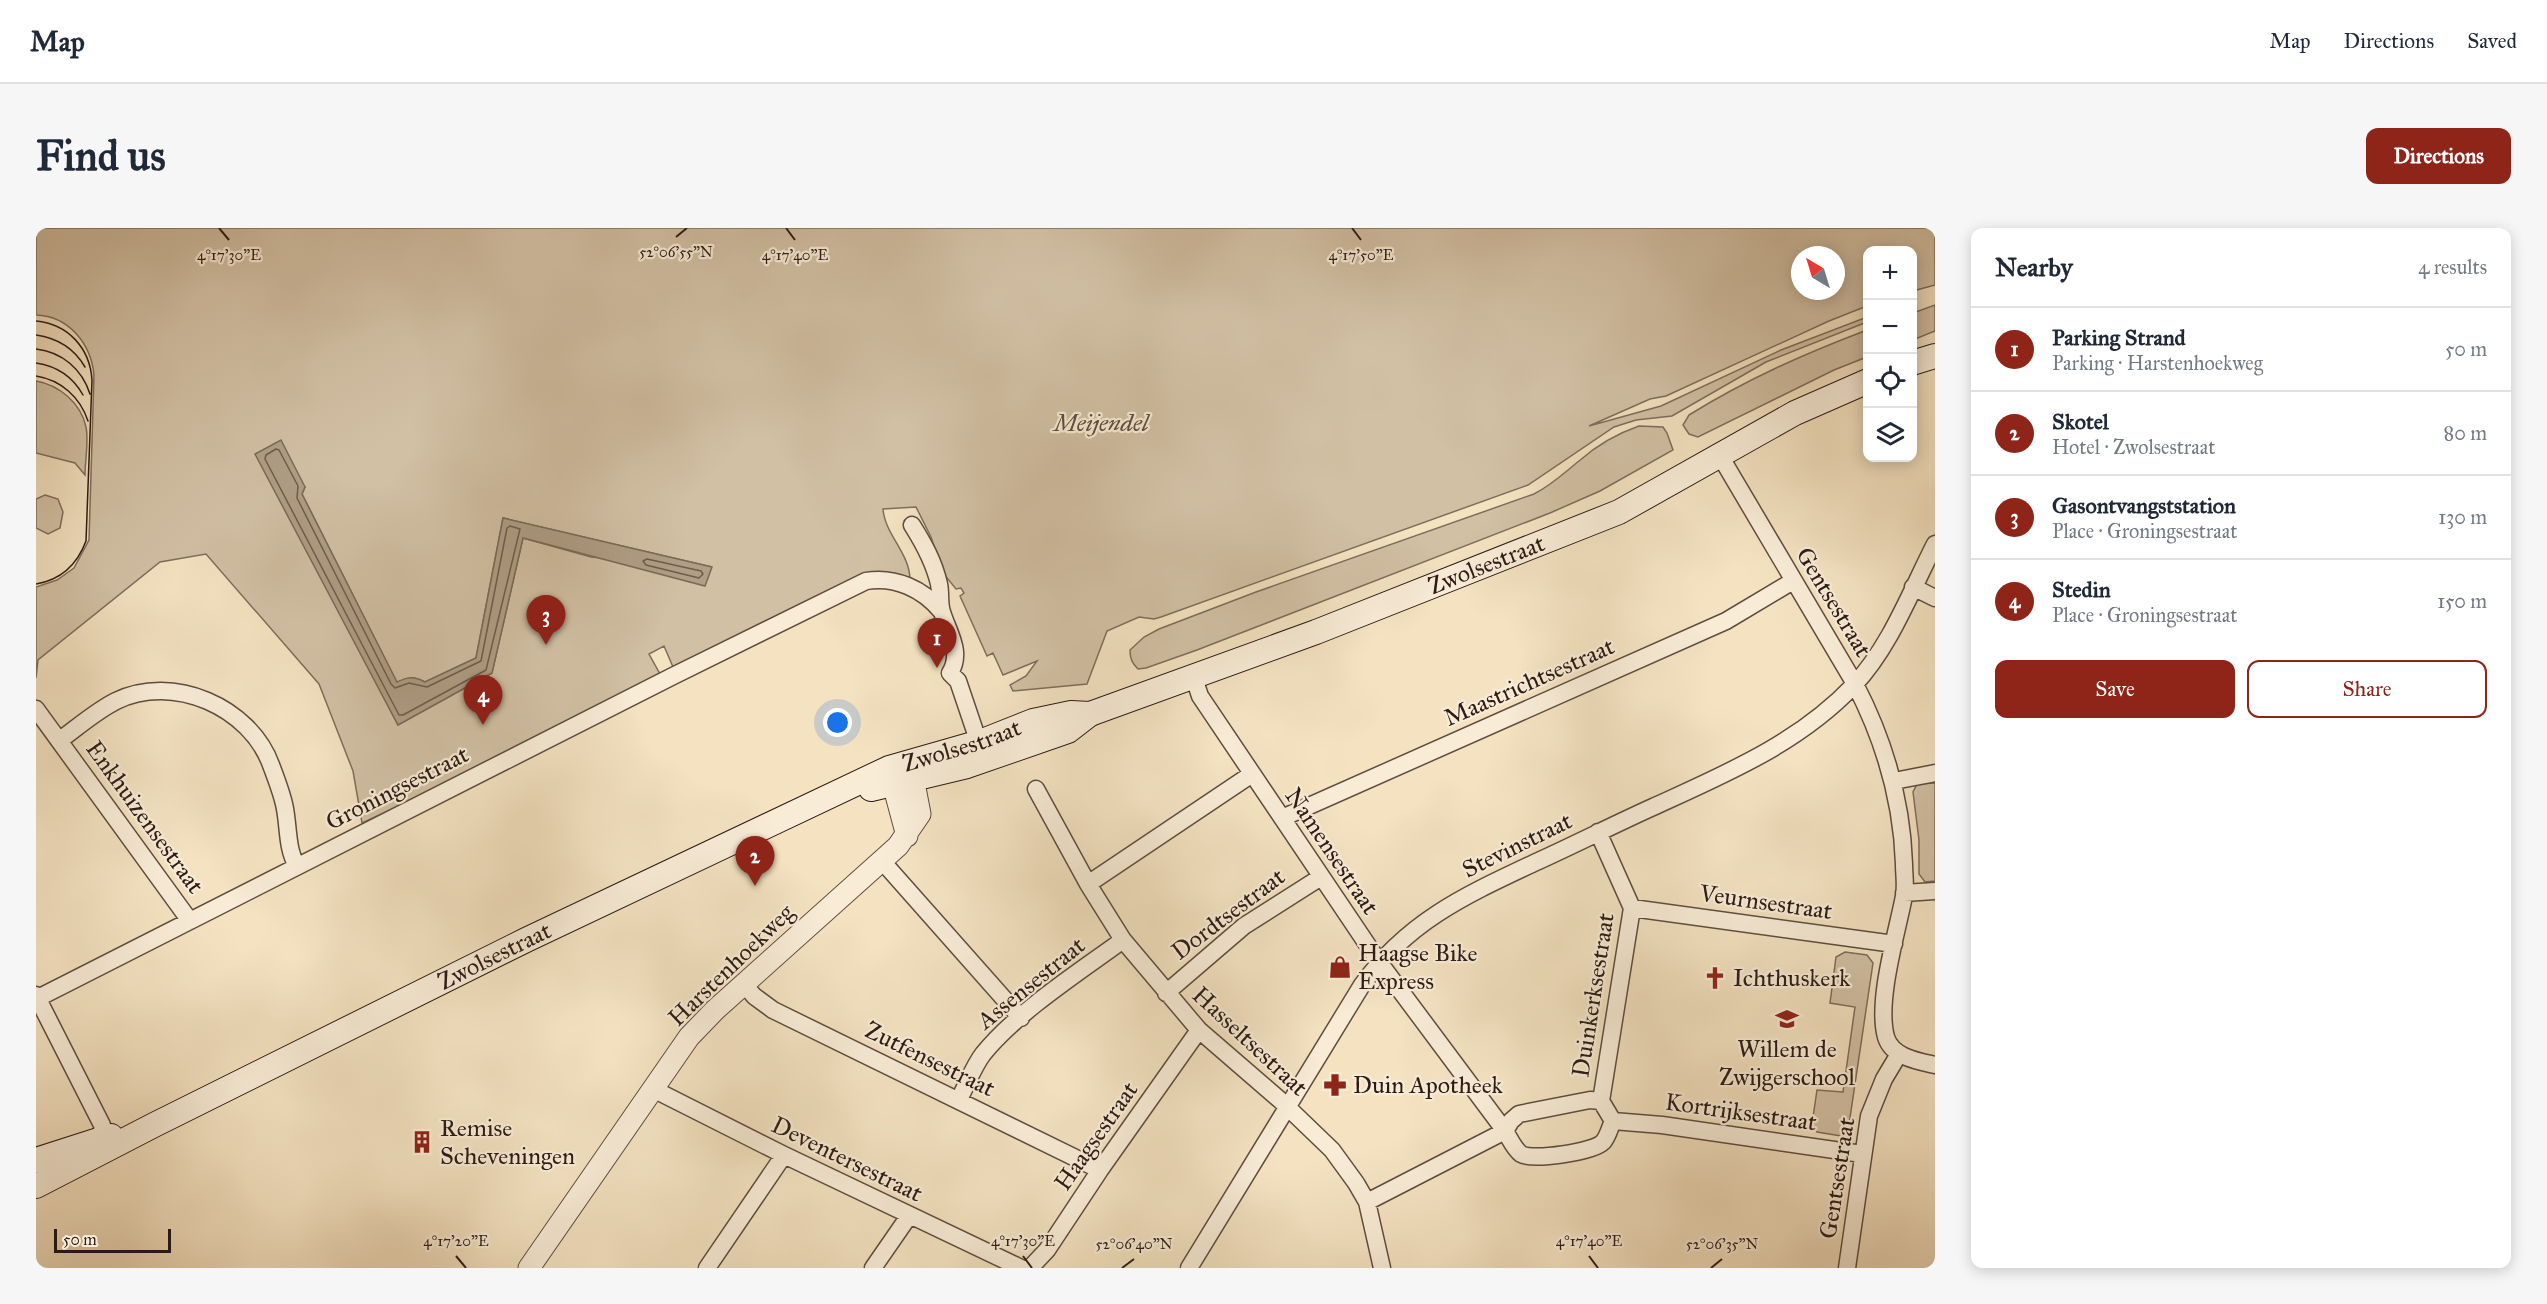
<!DOCTYPE html>
<meta charset="utf-8">
<style>
:root{--surface:#fff;--page:#f6f6f7;--text:#1f2937;--muted:#747a83;--line:#e0e1e3;--accent:#8f2418}
body{margin:0;font-family:"IM FELL Great Primer",serif;background:var(--page);color:var(--text)}
.controls{position:absolute;right:18px;top:18px;display:grid;overflow:hidden;border-radius:12px;box-shadow:0 3px 15px #0003}
.controls button{width:54px;height:54px;display:grid;place-items:center;padding:0;border:0;border-bottom:2px solid var(--line);background:var(--surface);color:var(--text);font:30px sans-serif}
.compass{position:absolute;left:1755px;top:18px;width:54px;height:54px;border-radius:50%;background:var(--surface);box-shadow:0 3px 15px #0003;rotate:322deg}
.scale{position:absolute;left:18px;bottom:15px;width:117px;box-sizing:border-box;padding-left:6px;border:3px solid #2c1b14;border-top:0;font-size:16px;line-height:21px;white-space:nowrap;color:#2c1b14;-webkit-text-stroke:4px #f8ecd7;paint-order:stroke}
.you{position:absolute;left:802px;top:495px;width:21px;height:21px;margin:-15px;border:4px solid #fff;border-radius:50%;background:#1a73e8;box-shadow:0 0 0 9px #1a73e833}
.badge{display:grid;place-items:center;width:39px;height:39px;border-radius:50%;background:var(--accent);color:#fff;font-size:20px;font-weight:700}
.pin{position:absolute;translate:-50% -50px;filter:drop-shadow(0 2px 3px #0008)}
.pin::after{content:'';position:absolute;top:32px;width:21px;height:18px;background:inherit;clip-path:polygon(0 0,100% 0,50% 100%)}
.list{margin:0;padding:0;list-style:none}
h2{display:flex;justify-content:space-between;align-items:center;height:78px;margin:0;padding:0 24px;font-size:26px}
h2 small{font-size:20px;font-weight:400;color:var(--muted)}
.list li{display:grid;grid-template-columns:39px 1fr auto;gap:18px;align-items:center;box-sizing:border-box;height:84px;padding:0 24px;border-top:2px solid var(--line)}
.list b{display:block;font-size:22px;white-space:nowrap}
.list p{margin:0;font-size:20px;white-space:nowrap;color:var(--muted)}
.list em{font-size:20px;font-style:normal;color:var(--muted)}
.actions{display:flex;gap:12px;padding:18px 24px}
.actions a{flex:1;padding:14px 0;border:2px solid var(--accent);border-radius:12px;text-align:center;font-size:21px;color:var(--accent)}
.actions .main{background:var(--accent);color:#fff}
.icon{flex:none;width:33px;height:33px;fill:none;stroke:currentColor;stroke-width:2;stroke-linecap:round;stroke-linejoin:round}
.map{position:relative;flex:none;width:1899px;height:1040px;overflow:hidden;border-radius:12px}
header{display:flex;align-items:center;gap:36px;box-sizing:border-box;height:84px;padding:0 30px;background:var(--surface);border-bottom:2px solid var(--line)}
header strong{font-size:28px}
nav{display:flex;gap:33px;margin-inline-start:auto;font-size:21px}
.intro{display:flex;align-items:center;justify-content:space-between;box-sizing:border-box;height:144px;padding:0 36px}
h1{margin:0;font-size:42px}
.button{padding:15px 27px;border-radius:12px;background:var(--accent);color:#fff;font-size:21px;font-weight:700}
main{display:flex;gap:36px;padding:0 36px}
aside{flex:1;background:var(--surface);border-radius:12px;box-shadow:0 3px 15px #0003}
.map>svg:first-child{display:block}
.green{fill:#d2c0a4;stroke:#7f6e5c;stroke-width:1.5;fill-rule:evenodd}
.water{fill:#b09e86;stroke:#7b6a58;stroke-width:1.5}
.lines{fill:none;stroke-linecap:round;stroke-linejoin:round}
.shore{stroke:#6e5c4d;stroke-width:1.5}
.minor-casing{stroke:#5e4d3f;stroke-width:19}
.tertiary-casing{stroke:#5e4d3f;stroke-width:23}
.secondary-casing{stroke:#2c1b14;stroke-width:26}
.minor{stroke:#f8ecd7;stroke-width:16}
.tertiary{stroke:#f8ecd7;stroke-width:21}
.secondary{stroke:#f8ecd7;stroke-width:24}
.tram{stroke:#2c1b14;stroke-width:1.5}
.ticks{fill:none;stroke:#2c1b14;stroke-width:2}
.labels{text-anchor:middle;stroke-width:4.5;stroke-linejoin:round;paint-order:stroke}
.park-label{font-size:24px;font-style:italic;fill:#5e4d3f;stroke:#f8ecd7}
.street-label{font-size:24px;fill:#2c1b14;stroke:#f8ecd7}
.poi-label{font-size:24px;fill:#2c1b14;stroke:#f8ecd7;text-anchor:start}
.ticks-label{font-size:15px;text-anchor:middle;fill:#2c1b14;stroke:#f8ecd7;stroke-width:4.5;stroke-linejoin:round;paint-order:stroke}
</style>
<header>
<strong>Map</strong>
<nav><a>Map</a><a>Directions</a><a>Saved</a></nav>
</header>
<div class="intro"><h1>Find us</h1><a class="button">Directions</a></div>
<main>
<div class="map">
<svg width="1899" height="1040" viewBox="0 0 1899 1040">
<rect width="100%" height="100%" fill="#f4e2c1"/>
<filter id="stains"><feTurbulence type="fractalNoise" baseFrequency=".00333" numOctaves="4"/><feColorMatrix values="0 0 0 0 .2 0 0 0 0 .09 0 0 0 0 .02 0 0 0 .5 -.17"/></filter>
<radialGradient id="worn" r=".72"><stop offset=".6" stop-color="#630" stop-opacity="0"/><stop offset="1" stop-color="#630" stop-opacity=".3"/></radialGradient>
<path class="green" d="M0,0H1899V57L1877,63L1876,22H1832L1831,78L1793,93L1630,168L1614,171L1553,198L1625,178L1745,122L1831,89V94L1730,134L1636,188L1600,192L1578,199L1492,257L1125,389L1118,391L1103,389L1071,403L1051,456L977,463L974,457L990,448L1001,433L967,447L957,425L951,428L924,368L928,365L925,360L920,361L907,345L895,309L880,279L847,281C849,307 874,325 874,352L839,346L637,439L628,418L613,426L624,446L366,577L326,595L317,543L283,456L170,326L124,334L2,432L0,450V359L21,352L38,340L53,312L58,147C55,116 33,88 0,87ZM1764,27H1800V63H1764ZM220,225L269,259L266,266L361,455C372,449 377,448 389,454L440,430L467,290L676,339L555,329L487,310L456,445L362,497Z
M1899,77V103L1877,112V85Z
M1831,102V129L1798,142L1662,209L1653,206L1647,197L1653,187C1711,151 1768,126 1831,102Z
M0,153C23,157 45,175 50,199C53,213 49,232 49,247L39,235L0,225Z
M1603,198L1627,199L1631,205L1637,222L1564,263L1514,285L1161,422L1110,440L1102,441C1096,435 1094,431 1094,422L1108,409L1123,401L1220,364L1498,266C1516,257 1528,245 1543,233C1561,217 1580,206 1603,198Z
M9,267L22,271L27,284L24,300L12,306L0,300V271Z
M1899,555V653L1889,654L1883,646V612L1877,564L1881,556Z
M1809,724L1831,727L1837,735L1812,903L1805,908L1781,904L1776,896L1781,862L1807,864L1819,779L1794,775L1800,729Z"/>
<path class="water" d="M245,212L269,259L266,266L361,454C372,449 377,448 389,454L440,430L467,290L676,339L669,358L487,310L456,445L362,497L219,226Z"/>
<g class="lines">
<path class="shore" d="M240,221L243,222L262,258L261,270L355,456L359,460L373,455L391,459L445,433L471,300L474,298L484,301L450,442L367,487H363L229,231L230,227Z
M611,331L665,343L667,346L663,350L610,337L607,333Z"/>
<g class="minor-casing">
<path id="minor" d="M1683,226L1819,456C1848,512 1866,573 1868,636C1868,647 1870,658 1868,668C1861,705 1840,773 1850,809C1856,829 1881,833 1899,837
M876,297C888,316 898,334 903,356C905,365 903,375 906,384C912,404 927,424 914,445L922,453L946,524
M1877,359L1899,370
M1158,450L1164,468L1343,734L1469,903C1474,911 1478,921 1485,926C1496,933 1558,924 1567,914C1572,909 1574,899 1577,893
M0,481L154,693
M24,512C42,499 60,483 80,473C137,445 214,479 235,537C240,550 245,563 248,576C253,596 250,620 261,638
M1858,553L1899,545
M1000,561L1052,656L1087,712L1163,802L1244,872L1296,922L1320,955L1331,974L1346,1040
M1246,590L1690,393L1757,353
M1562,604L1596,680L1565,873
M846,633L985,790
M1052,656L1216,546
M1868,665L1899,663
M1596,680L1858,716
M708,756L718,768L737,782L1064,942
M1130,765L1208,698L1285,649
M0,767L66,897L68,921
M0,771L637,448L830,353C859,348 887,361 905,383
M617,861L748,927L985,1040
M923,871C931,857 937,839 947,826C981,784 1043,744 1087,712
M1331,974L1469,903L1475,893L1483,886L1554,872L1565,873L1577,893L1626,897L1826,926
M671,1040L748,927
M837,1040L873,988
M994,1040L1011,1022L1064,942L1163,802
M1153,1040L1326,757C1372,693 1430,667 1498,635C1538,617 1577,597 1617,579C1689,546 1762,516 1818,457C1854,419 1875,363 1899,316
M1811,1040L1833,888L1848,851L1863,826"/>
</g>
<g class="tertiary-casing">
<path id="tertiary" d="M853,541L871,608
M493,1040L653,809L679,782L862,618L884,586L874,534"/>
</g>
<g class="secondary-casing">
<g id="secondary">
<path d="M1876,135L1899,128"/>
<path id="s1" d="M835,561L931,538L1032,503L1054,486L1280,404L1583,284L1759,185L1832,153"/>
<path d="M0,932L75,908"/>
<path id="s2" d="M0,958L118,897L490,712L853,540L944,514L997,493L1035,485L1054,486"/>
</g>
</g>
<use href="#minor" class="minor"/>
<use href="#tertiary" class="tertiary"/>
<use href="#secondary" class="secondary"/>
<path class="tram" d="M0,93C32,96 54,120 56,152L50,313C41,337 24,352 0,356
M0,107C21,110 38,120 49,139
M0,121C26,124 46,141 54,166
M0,135C20,138 37,149 47,167
M0,148C25,152 44,169 52,193"/>
</g>
<path class="ticks" d="M183,0L193,12M750,0L759,12M1316,0L1325,12M640,9L651,0M420,1028L430,1040M987,1028L996,1040M1553,1028L1562,1040M1086,1040L1098,1031M1675,1040L1686,1031"/>
<defs>
<g id="shop-bare" transform="scale(1.8)"><path d="M-5-2.5h2.3a2.7 3.5 0 0 1 5.4 0H5L5.5 6h-11ZM-1.5-2.5h3a1.5 2.3 0 0 0-3 0Z" fill="#8f2418" stroke="#f8ecd7" stroke-width="2.5" paint-order="stroke"/></g>
<g id="church-bare" transform="scale(1.8)"><path d="M-1.2-6h2.4v3.5h3.3v2.4h-3.3V6h-2.4V-.1h-3.3v-2.4h3.3Z" fill="#8f2418" stroke="#f8ecd7" stroke-width="2.5" paint-order="stroke"/></g>
<g id="school-bare" transform="scale(1.8)"><path d="M0-5L7-2L0 1L-7-2ZM-4 1L0 2.5L4 1V4Q0 6-4 4Z" fill="#8f2418" stroke="#f8ecd7" stroke-width="2.5" paint-order="stroke"/></g>
<g id="pharmacy-bare" transform="scale(1.8)"><path d="M-2-6h4v4h4v4h-4v4h-4v-4h-4v-4h4Z" fill="#8f2418" stroke="#f8ecd7" stroke-width="2.5" paint-order="stroke"/></g>
<g id="building-bare" transform="scale(1.8)"><path d="M-4-6H4V6H1V3H-1V6H-4ZM-2.5-4.3h1.7v1.8h-1.7ZM.8-4.3h1.7v1.8H.8ZM-2.5-1h1.7V.8h-1.7ZM.8-1h1.7V.8H.8Z" fill="#8f2418" stroke="#f8ecd7" stroke-width="2.5" paint-order="stroke"/></g>
</defs>
<g fill-rule="evenodd">
<use href="#shop-bare" x="1304" y="739"/>
<use href="#church-bare" x="1679" y="750"/>
<use href="#school-bare" x="1751" y="791"/>
<use href="#pharmacy-bare" x="1299" y="857"/>
<use href="#building-bare" x="386" y="914"/>
</g>
<g class="labels">
<g class="park-label">
<text x="1065" y="203">Meijendel</text>
</g>
<g class="street-label">
<text dy="8" stroke="none"><textPath href="#s1" startOffset="657">Zwolsestraat</textPath></text>
<text transform="translate(1798 374) rotate(59)" y="8">Gentsestraat</text>
<text transform="translate(1493 454) rotate(-24)" y="8">Maastrichtsestraat</text>
<text dy="8" stroke="none"><textPath href="#s2" startOffset="1026">Zwolsestraat</textPath></text>
<text transform="translate(361 560) rotate(-27)" y="8">Groningsestraat</text>
<text transform="translate(109 589) rotate(54)" y="8">Enkhuizensestraat</text>
<text transform="translate(1481 617) rotate(-26)" y="8">Stevinstraat</text>
<text transform="translate(1296 623) rotate(56)" y="8">Namensestraat</text>
<text transform="translate(1730 674) rotate(8)" y="8">Veurnsestraat</text>
<text transform="translate(1192 686) rotate(-37)" y="8">Dordtsestraat</text>
<text dy="8" stroke="none"><textPath href="#s2" startOffset="513">Zwolsestraat</textPath></text>
<text transform="translate(695 737) rotate(-44)" y="8">Harstenhoekweg</text>
<text transform="translate(995 755) rotate(-39)" y="8">Assensestraat</text>
<text transform="translate(1557 767) rotate(-81)" y="8">Duinkerksestraat</text>
<text transform="translate(1214 813) rotate(43)" y="8">Hasseltsestraat</text>
<text transform="translate(894 831) rotate(26)" y="8">Zutfensestraat</text>
<text transform="translate(1705 884) rotate(8)" y="8">Kortrijksestraat</text>
<text transform="translate(1060 908) rotate(-55)" y="8">Haagsestraat</text>
<text transform="translate(811 931) rotate(26)" y="8">Deventersestraat</text>
<text transform="translate(1801 950) rotate(-81)" y="8">Gentsestraat</text>
</g>
<g class="poi-label">
<text x="1322" y="733">Haagse Bike<tspan x="1322" dy="28">Express</tspan></text>
<text x="1697" y="758">Ichthuskerk</text>
<text x="1751" y="829" text-anchor="middle">Willem de<tspan x="1751" dy="28">Zwijgerschool</tspan></text>
<text x="1317" y="865">Duin Apotheek</text>
<text x="404" y="908">Remise<tspan x="404" dy="28">Scheveningen</tspan></text>
</g>
</g>
<g class="ticks-label">
<text x="640" y="29">52°06'55"N</text>
<text x="193" y="32">4°17'30"E</text>
<text x="759" y="32">4°17'40"E</text>
<text x="1325" y="32">4°17'50"E</text>
<text x="420" y="1018">4°17'20"E</text>
<text x="987" y="1018">4°17'30"E</text>
<text x="1553" y="1018">4°17'40"E</text>
<text x="1098" y="1021">52°06'40"N</text>
<text x="1686" y="1021">52°06'35"N</text>
</g>
<rect width="100%" height="100%" filter="url(#stains)"/>
<rect width="100%" height="100%" fill="url(#worn)"/>
</svg>
<div class="controls">
<button>+</button>
<button>−</button>
<button><svg class="icon" aria-label="locate" viewBox="0 0 24 24"><circle cx="12" cy="12" r="6"/><path d="M12 2v4M12 18v4M2 12h4M18 12h4"/></svg></button>
<button><svg class="icon" aria-label="layers" viewBox="0 0 24 24"><path d="M12 4l9 5-9 5-9-5zM3 14l9 5 9-5"/></svg></button>
</div>
<svg class="compass" viewBox="-18 -18 36 36"><path d="M0-13l5 13h-10z" fill="#e53935"/><path d="M0 13l5-13h-10z" fill="#747a83"/></svg>
<div class="scale">50 m</div>
<div class="you"></div>
<div class="pin badge" style="left:901px;top:440px">1</div>
<div class="pin badge" style="left:719px;top:658px">2</div>
<div class="pin badge" style="left:510px;top:417px">3</div>
<div class="pin badge" style="left:447px;top:497px">4</div>
</div>
<aside>
<h2>Nearby<small>4 results</small></h2>
<ul class="list">
<li><span class="badge">1</span><div><b>Parking Strand</b><p>Parking · Harstenhoekweg</p></div><em>50 m</em></li>
<li><span class="badge">2</span><div><b>Skotel</b><p>Hotel · Zwolsestraat</p></div><em>80 m</em></li>
<li><span class="badge">3</span><div><b>Gasontvangststation</b><p>Place · Groningsestraat</p></div><em>130 m</em></li>
<li><span class="badge">4</span><div><b>Stedin</b><p>Place · Groningsestraat</p></div><em>150 m</em></li>
</ul>
<div class="actions"><a class="main">Save</a><a>Share</a></div>
</aside>
</main>
